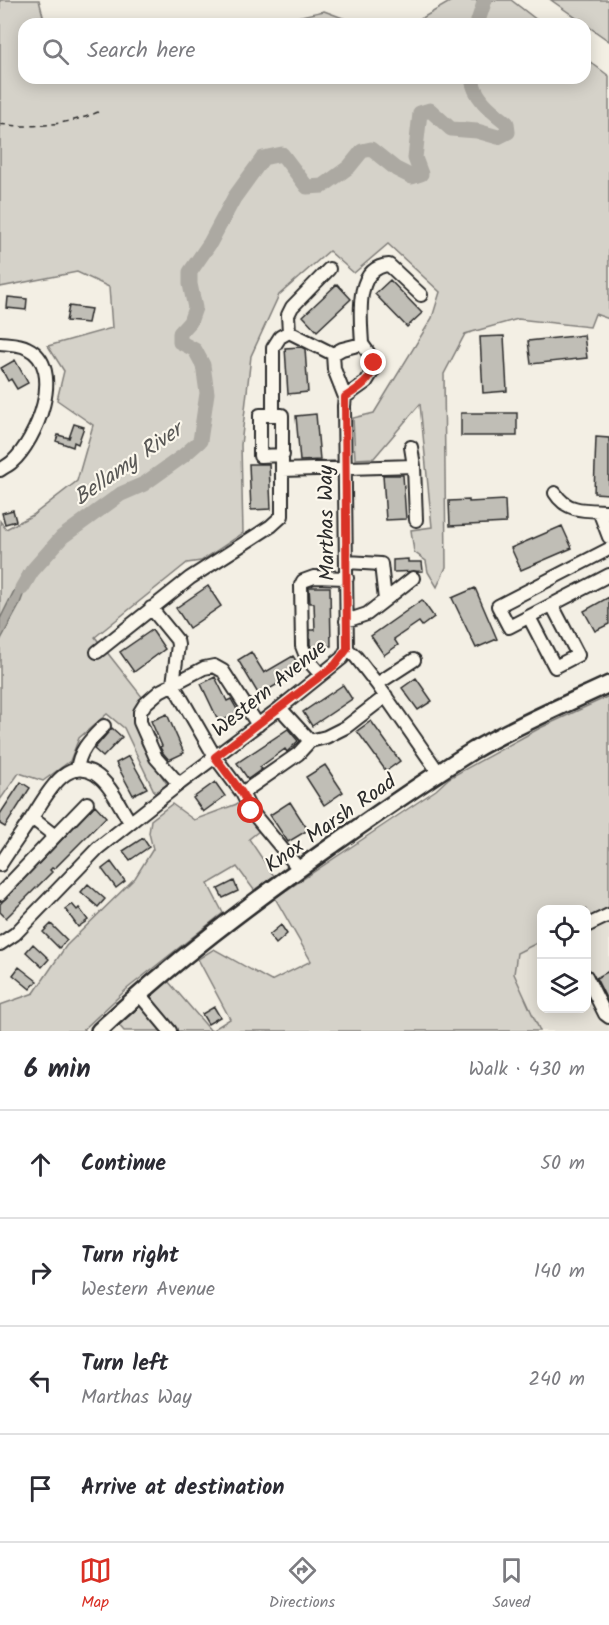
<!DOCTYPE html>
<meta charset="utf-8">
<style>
:root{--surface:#fff;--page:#f7f7f7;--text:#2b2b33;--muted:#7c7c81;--line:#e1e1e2;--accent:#d93025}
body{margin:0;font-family:Kalam,sans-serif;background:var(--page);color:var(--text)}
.controls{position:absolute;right:18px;bottom:18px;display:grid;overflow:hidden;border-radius:12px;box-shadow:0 3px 15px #0003}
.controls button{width:54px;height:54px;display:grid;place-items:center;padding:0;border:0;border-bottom:2px solid var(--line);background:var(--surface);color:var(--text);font:30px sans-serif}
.stop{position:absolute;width:18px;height:18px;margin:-14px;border:4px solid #d93025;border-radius:50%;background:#fff}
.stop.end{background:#d93025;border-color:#fff;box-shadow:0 2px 6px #0008}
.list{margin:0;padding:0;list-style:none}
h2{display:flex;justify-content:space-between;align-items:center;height:78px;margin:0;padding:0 24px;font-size:26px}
h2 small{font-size:20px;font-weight:400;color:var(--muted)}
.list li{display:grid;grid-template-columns:39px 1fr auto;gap:18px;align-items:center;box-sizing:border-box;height:108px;padding:0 24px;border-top:2px solid var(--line)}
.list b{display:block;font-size:22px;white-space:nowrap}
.list p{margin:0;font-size:20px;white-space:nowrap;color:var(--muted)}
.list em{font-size:20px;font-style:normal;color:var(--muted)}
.icon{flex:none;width:33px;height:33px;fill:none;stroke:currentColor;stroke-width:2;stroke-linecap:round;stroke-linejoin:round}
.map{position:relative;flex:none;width:609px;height:1031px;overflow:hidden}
.search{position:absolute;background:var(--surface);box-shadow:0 3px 15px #0003;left:18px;right:18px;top:18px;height:66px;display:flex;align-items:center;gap:15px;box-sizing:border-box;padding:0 21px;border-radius:18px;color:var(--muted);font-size:22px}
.sheet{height:510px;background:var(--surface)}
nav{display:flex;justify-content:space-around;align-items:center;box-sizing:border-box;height:84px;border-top:2px solid var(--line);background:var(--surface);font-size:16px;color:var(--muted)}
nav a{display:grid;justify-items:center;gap:3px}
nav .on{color:var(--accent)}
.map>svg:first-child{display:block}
.built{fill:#e4e0d6}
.green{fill:#d5d2c9;stroke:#807e7a;stroke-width:1.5}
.water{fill:#aca9a2;stroke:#787772;stroke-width:1.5}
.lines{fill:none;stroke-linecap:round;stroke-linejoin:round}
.river{stroke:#aca9a2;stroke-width:15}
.building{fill:#c0beb6;stroke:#2b2b2b;stroke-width:1.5}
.minor-casing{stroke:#2b2b2b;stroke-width:16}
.major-casing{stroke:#2b2b2b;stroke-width:20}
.path{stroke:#2b2b2b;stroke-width:1.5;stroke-dasharray:6 4.5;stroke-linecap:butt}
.minor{stroke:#fbf7ec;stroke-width:12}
.major{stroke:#fbf7ec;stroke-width:15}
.route{stroke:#d93025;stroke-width:8}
.labels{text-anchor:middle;stroke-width:4.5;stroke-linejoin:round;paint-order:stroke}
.street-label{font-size:21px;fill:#2b2b2b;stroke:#fbf7ec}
.water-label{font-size:22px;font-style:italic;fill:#585755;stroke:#fbf7ec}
</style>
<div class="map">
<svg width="609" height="1031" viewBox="0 0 609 1031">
<rect width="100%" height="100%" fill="#f3efe4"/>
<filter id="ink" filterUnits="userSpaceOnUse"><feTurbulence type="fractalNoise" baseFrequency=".0167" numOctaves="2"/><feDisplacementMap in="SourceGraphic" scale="12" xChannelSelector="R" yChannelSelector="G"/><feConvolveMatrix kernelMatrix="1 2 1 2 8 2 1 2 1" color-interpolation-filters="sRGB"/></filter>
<g filter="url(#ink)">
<path class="built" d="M609,907V1031H540L513,974L517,953L541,941L542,1008H586L587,918Z"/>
<path class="green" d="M0,0H39L45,24H24V78H585V58L609,76V319L595,314L590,327L518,319L465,334L444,374L446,567L437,587L428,572L426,561L414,552L411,530L432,527L420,404L374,458L355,459L353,418L374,413L432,318L440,292L388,244L354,273L329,251L279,295L251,356L241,445L243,533L201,561L187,563L95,637L143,698L134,720L142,745L167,784L155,793L124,728L107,714L79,738L70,761L43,781L19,773L0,800V521L6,529L33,515L77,481L93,425L57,400L64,371L48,346L112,328L109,287L77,272L0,287Z
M453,0H511L542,24H412Z
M551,0H609V41Z
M324,11L359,24H265Z
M609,696V907L587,918L586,909H542L541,941L517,953L514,974L540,1031H178L147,997L168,981L211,1031L230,1019L198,959L214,949L271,981L311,961L275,898L436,790L449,778L540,728Z
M172,804L194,820L237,804L259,831L249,839L274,876L254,890L237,867L208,884L223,913L128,988L82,1031H0V1005L34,993L66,946L135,878L153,849L149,833L151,820Z
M142,1004L166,1031H124L118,1024Z"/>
<path class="water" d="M32,571L19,606L0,641V619L15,589Z"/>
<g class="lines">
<path class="river" d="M477,24L485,0
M22,588L32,571L62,537L121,494L144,484L183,456L200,441L207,393L203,365L195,350L180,342V333L190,322L195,308L190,284V272L210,243L234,198L263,158L282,154L307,187L323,186L349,167L362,151L371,149L396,169L412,177L421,174L415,158L420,113L430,110L451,129L477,131L498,137L508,132L507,123C492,111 474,98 472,78"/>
</g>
<path class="building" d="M390,280L422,313L407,327L375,294Z
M337,284L351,299L317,331L303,316Z
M8,297L27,299L26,310L7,308Z
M69,306L91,309L88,323L66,321Z
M584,335L587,358L531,364L528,341Z
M504,336L507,391L483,393L480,337Z
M301,347L305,349L308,392L288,394L285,348Z
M15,360L28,383L17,389L11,379L8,381L1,368Z
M461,413H517V436H461Z
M316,414L320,460L300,461L296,416Z
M74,424L84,427L78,444L74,442L73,447L56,441L58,435L69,438Z
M596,437L609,438V494L594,493Z
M249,464H269L271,509L251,510Z
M383,475H403L406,519L386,520Z
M469,500V502L505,500L506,523L450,526L449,501Z
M13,510L16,521L5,524L2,513Z
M562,526L572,548L521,570L511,548Z
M408,559V562H422L423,571L393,572V560Z
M208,586L221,606L189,628L176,608Z
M309,587H330L331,646L311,647L310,644V630H315L314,603H310Z
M475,588L497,639L476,648L452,598Z
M609,597V624L595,631L584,611Z
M422,600L434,617L422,626L419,622L394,639L398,645L384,655L371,636Z
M152,630L165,649L134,672L120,652Z
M251,652L264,673L293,656L302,670L259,695L238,660Z
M215,677L227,701L231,699L239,713L219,722L201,684Z
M416,678L432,701L418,710L402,688Z
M343,685L352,699L312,726L303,712Z
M167,714L184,753L169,760L163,753L160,747L162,746L151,721Z
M371,721L400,761L386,771L357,731Z
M112,728L122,737L103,757L94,749Z
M288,729L298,741L287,752L285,749L260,767L262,769L248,779L237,763Z
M129,756L147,788L133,795L116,763Z
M325,765L343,792L324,805L306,777Z
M21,782L30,788L5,827L0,824V814Z
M215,782L225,796L203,812L193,798Z
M290,802L308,830L288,842L270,815Z
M95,805L106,817L54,869L52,868L50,870L52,872L6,918L0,912V904Z
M143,838L149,847L130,860L123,851Z
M111,862L125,881L116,888L102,869Z
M234,881L238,891L223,898L218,889Z
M88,884L105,899L98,907L81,892Z
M72,904L77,910L79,908L88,920L78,927L65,909Z
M51,924L67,940L59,948L43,932Z
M281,925L287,934L276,944L269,935Z
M33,944L49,959L42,967L26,952Z
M19,967L37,981L30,989L13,975Z
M609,971V1004L596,978Z
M214,1007L220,1017L208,1024L202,1014Z"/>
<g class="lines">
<g class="minor-casing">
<path id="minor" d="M289,332L333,354
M0,343C9,344 20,344 27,348C67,367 36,441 12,462C9,465 4,467 0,470
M362,344C361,320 353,267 389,265L421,295
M345,397L334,369L333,354L342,349L362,344
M411,447L414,466
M283,455L260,456V415H273V348L280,337L289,332L288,315L292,307L329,269
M283,470L414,466L416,520
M555,493C567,513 588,510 609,511
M599,511L609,537
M609,549L498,606L509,627L609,575
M385,600L413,578
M151,608L177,640L178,645L173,684L215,757L242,793L251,811L299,869
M529,617L555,667L578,655L552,605
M346,621L367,614L385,600L381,564L347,562
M347,649L356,657L377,684L439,773
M97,652L190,578L271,526L282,516V415H273
M321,675L307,659L302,646L301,585L303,581L314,577L347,578
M377,684L414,660
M280,708L310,741
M258,725L223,671L214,666L204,668L160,691L145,704L140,712V722L156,758L179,784L280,708L342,658L347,649L344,406L345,397L366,382L374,369L372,358L362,344
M77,770C79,750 90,740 104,726
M242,793L298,754L310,741L326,737L346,727L386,696
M55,836L87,803
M0,865C10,849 21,834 31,819C45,799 64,755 95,774C111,784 120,807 130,822
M0,894L55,836L32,818
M586,926L609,915
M0,944L15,934L98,848L179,784
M586,976L605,1014L609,1017
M139,994L170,1031"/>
</g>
<g class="major-casing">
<path id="major" d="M99,1031C171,963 250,904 330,847C377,814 425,780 474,750C517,725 564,705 609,684"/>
</g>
<path class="path" d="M0,124C29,129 72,124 98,112"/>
<use href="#minor" class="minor"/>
<use href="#major" class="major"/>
</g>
</g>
<g class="lines" filter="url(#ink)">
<path class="route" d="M251,811L242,793L215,757L335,665L347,649L345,397C358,389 373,380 374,363"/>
</g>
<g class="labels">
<g class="street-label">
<text transform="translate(326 523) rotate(-91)" y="7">Marthas Way</text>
<text transform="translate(269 688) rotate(-39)" y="7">Western Avenue</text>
<text transform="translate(330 823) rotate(-35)" y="7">Knox Marsh Road</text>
</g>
<g class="water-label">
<text transform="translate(127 463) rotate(-35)" y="8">Bellamy River</text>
</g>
</g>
</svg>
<div class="controls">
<button><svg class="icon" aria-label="locate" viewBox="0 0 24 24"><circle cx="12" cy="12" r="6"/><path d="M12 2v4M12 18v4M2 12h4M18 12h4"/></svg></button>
<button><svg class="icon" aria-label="layers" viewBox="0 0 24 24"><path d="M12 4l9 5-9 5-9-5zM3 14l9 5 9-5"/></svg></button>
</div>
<div class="stop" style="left:251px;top:811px"></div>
<div class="stop end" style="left:374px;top:363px"></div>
<div class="search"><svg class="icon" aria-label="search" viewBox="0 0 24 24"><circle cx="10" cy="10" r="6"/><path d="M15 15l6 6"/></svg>Search here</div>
</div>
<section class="sheet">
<h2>6 min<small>Walk · 430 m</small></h2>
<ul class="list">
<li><svg class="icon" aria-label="ahead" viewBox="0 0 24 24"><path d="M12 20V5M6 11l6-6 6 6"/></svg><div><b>Continue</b></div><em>50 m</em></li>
<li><svg class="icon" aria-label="right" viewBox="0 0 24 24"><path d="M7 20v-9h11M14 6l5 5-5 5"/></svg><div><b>Turn right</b><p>Western Avenue</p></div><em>140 m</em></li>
<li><svg class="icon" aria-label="left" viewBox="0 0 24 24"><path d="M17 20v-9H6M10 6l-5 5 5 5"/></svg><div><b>Turn left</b><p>Marthas Way</p></div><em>240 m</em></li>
<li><svg class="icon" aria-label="arrive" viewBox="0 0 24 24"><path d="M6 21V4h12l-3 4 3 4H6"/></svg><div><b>Arrive at destination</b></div></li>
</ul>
</section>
<nav>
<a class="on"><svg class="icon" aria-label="map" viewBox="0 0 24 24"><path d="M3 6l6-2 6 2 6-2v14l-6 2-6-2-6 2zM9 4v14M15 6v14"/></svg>Map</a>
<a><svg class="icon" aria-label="directions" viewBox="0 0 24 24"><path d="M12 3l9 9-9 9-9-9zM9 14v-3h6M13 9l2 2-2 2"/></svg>Directions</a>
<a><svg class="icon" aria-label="saved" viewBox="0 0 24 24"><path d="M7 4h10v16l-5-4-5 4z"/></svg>Saved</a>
</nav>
